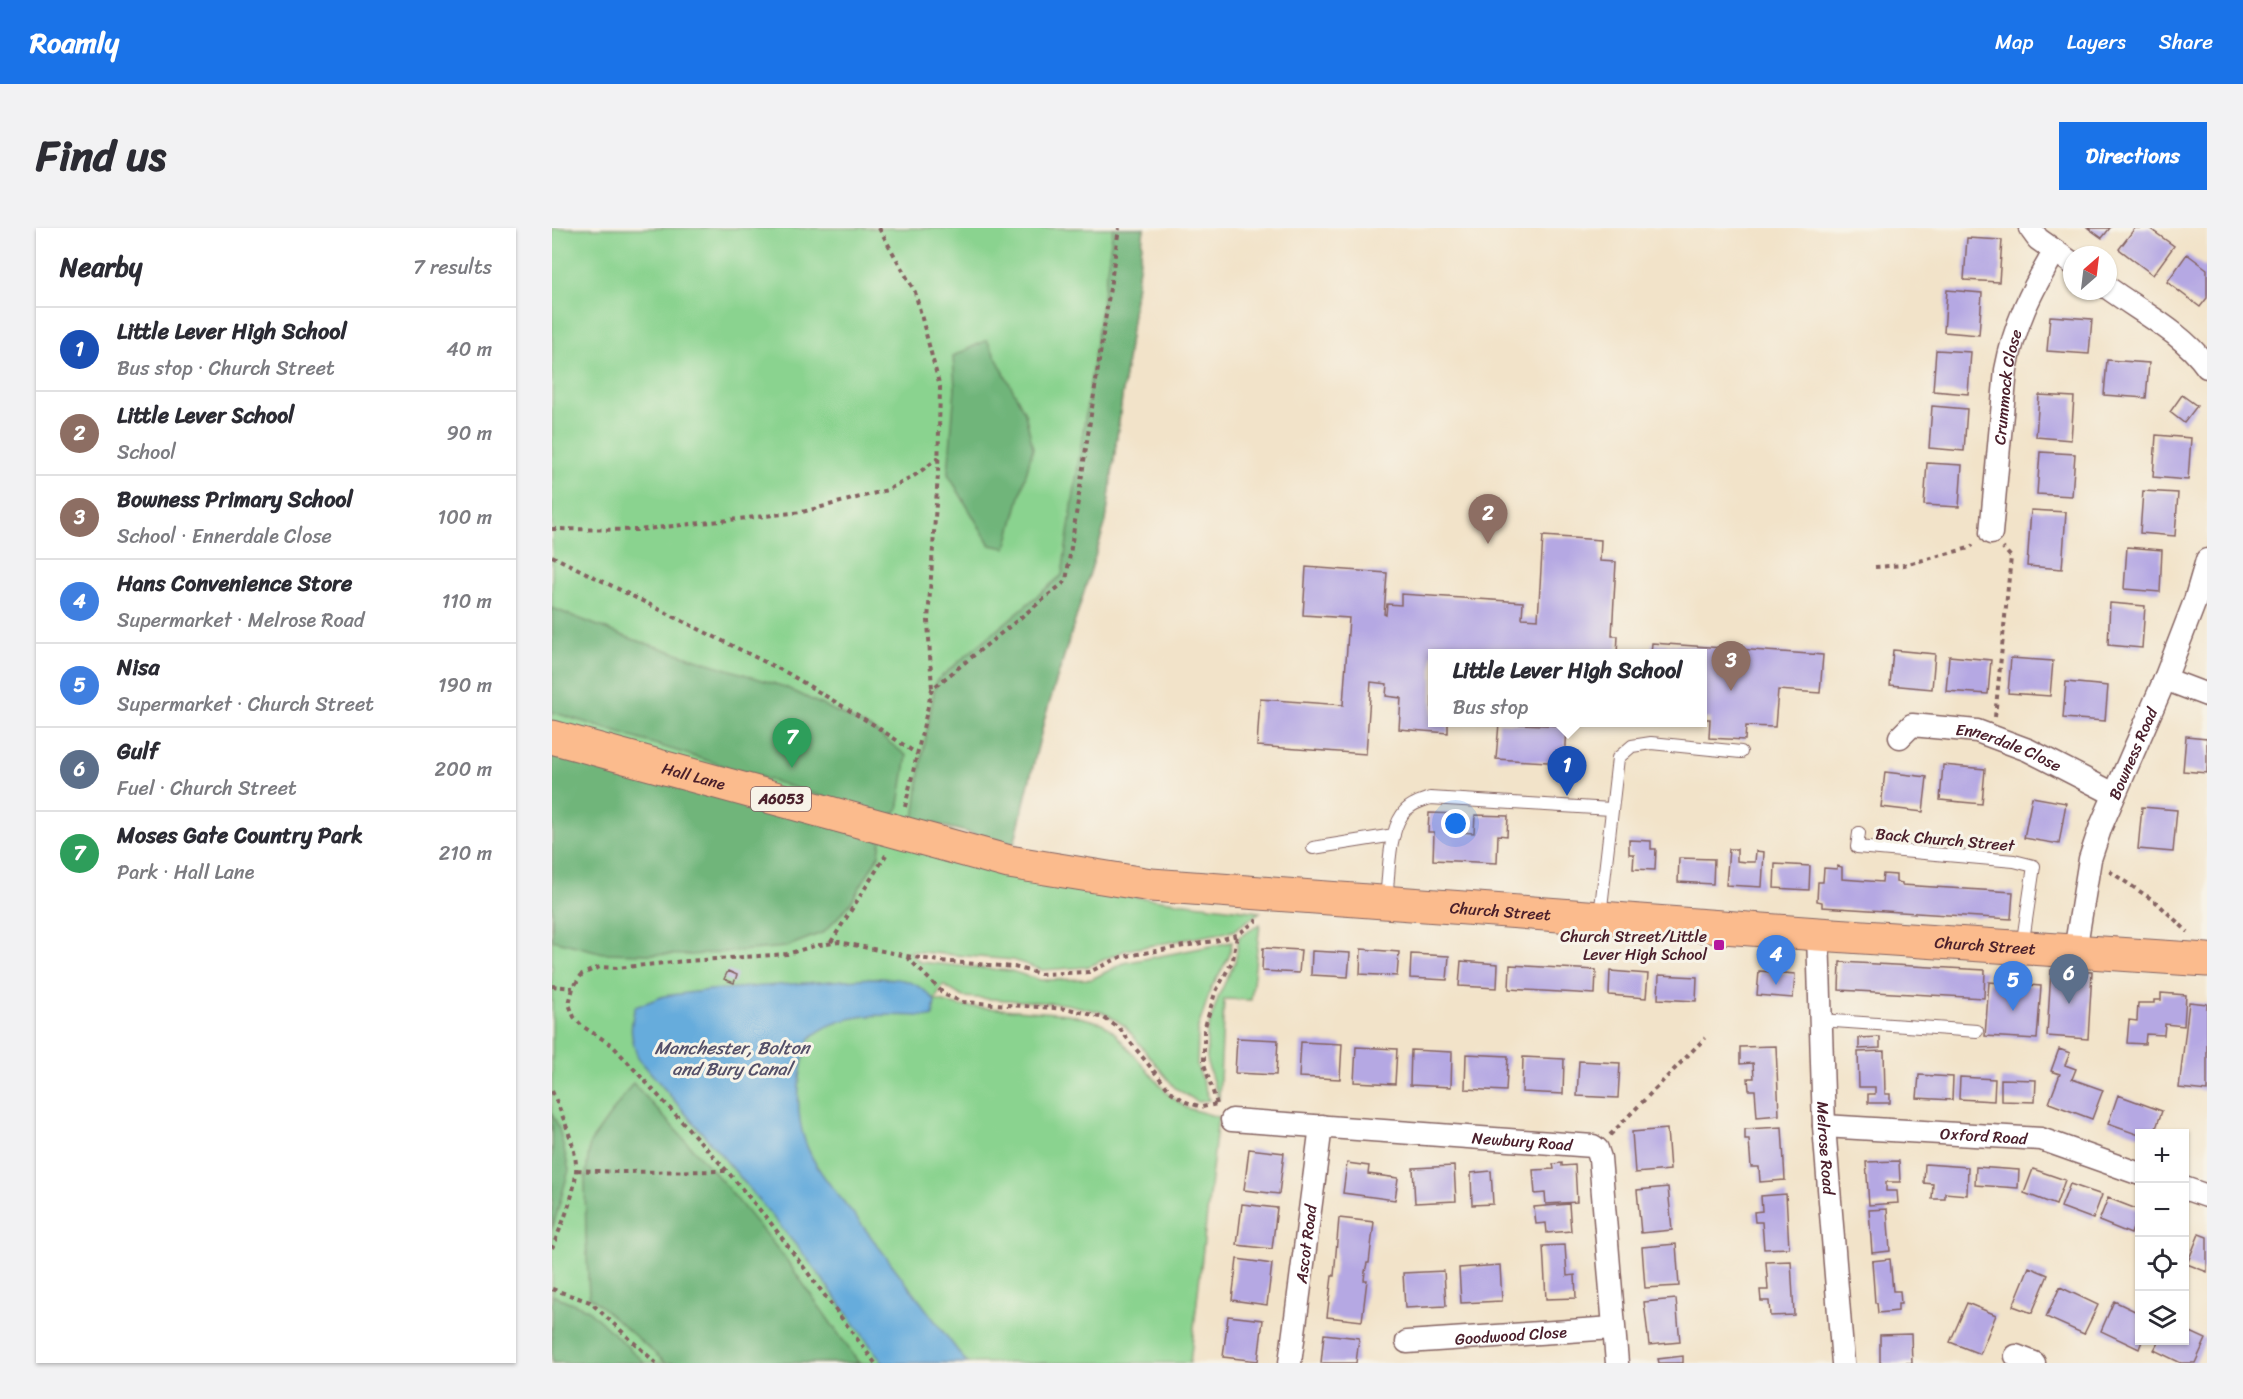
<!DOCTYPE html>
<meta charset="utf-8">
<style>
:root{--surface:#fff;--page:#f2f2f3;--text:#2b2b33;--muted:#7c7c81;--line:#e1e1e2;--accent:#1a73e8}
body{margin:0;font-family:Sriracha,sans-serif;background:var(--page);color:var(--text)}
.controls{position:absolute;right:18px;bottom:18px;display:grid;overflow:hidden;border-radius:0px;box-shadow:0 2px 4px #0004}
.controls button{width:54px;height:54px;display:grid;place-items:center;padding:0;border:0;border-bottom:2px solid var(--line);background:var(--surface);color:var(--text);font:30px sans-serif}
.compass{position:absolute;left:1511px;top:18px;width:54px;height:54px;border-radius:50%;background:var(--surface);box-shadow:0 2px 4px #0004;rotate:28deg}
.you{position:absolute;left:904px;top:596px;width:21px;height:21px;margin:-15px;border:4px solid #fff;border-radius:50%;background:#1a73e8;box-shadow:0 0 0 9px #1a73e833}
.badge{display:grid;place-items:center;width:39px;height:39px;border-radius:50%;background:var(--accent);color:#fff;font-size:20px;font-weight:700}
.pin{position:absolute;translate:-50% -50px;filter:drop-shadow(0 2px 3px #0008)}
.pin::after{content:'';position:absolute;top:32px;width:21px;height:18px;background:inherit;clip-path:polygon(0 0,100% 0,50% 100%)}
.popup{position:absolute;left:876px;top:421px;width:279px;height:78px;box-sizing:border-box;display:grid;place-content:center;border-radius:0px;background:var(--surface);filter:drop-shadow(0 2px 4px #0005);font-size:20px;white-space:nowrap;color:var(--muted)}
.popup b{font-size:22px;color:var(--text)}
.popup::after{content:'';position:absolute;left:50%;top:100%;margin-left:-12px;border:12px solid transparent;border-top-color:var(--surface)}
.list{margin:0;padding:0;list-style:none}
h2{display:flex;justify-content:space-between;align-items:center;height:78px;margin:0;padding:0 24px;font-size:26px}
h2 small{font-size:20px;font-weight:400;color:var(--muted)}
.list li{display:grid;grid-template-columns:39px 1fr auto;gap:18px;align-items:center;box-sizing:border-box;height:84px;padding:0 24px;border-top:2px solid var(--line)}
.list b{display:block;font-size:22px;white-space:nowrap}
.list p{margin:0;font-size:20px;white-space:nowrap;color:var(--muted)}
.list em{font-size:20px;font-style:normal;color:var(--muted)}
.icon{flex:none;width:33px;height:33px;fill:none;stroke:currentColor;stroke-width:2;stroke-linecap:round;stroke-linejoin:round}
.map{position:relative;flex:none;width:1655px;height:1135px;overflow:hidden;border-radius:0px}
header{display:flex;align-items:center;gap:36px;box-sizing:border-box;height:84px;padding:0 30px;background:var(--accent);color:#fff}
header strong{font-size:28px}
nav{display:flex;gap:33px;margin-inline-start:auto;font-size:21px}
.intro{display:flex;align-items:center;justify-content:space-between;box-sizing:border-box;height:144px;padding:0 36px}
h1{margin:0;font-size:42px}
.button{padding:15px 27px;border-radius:0px;background:var(--accent);color:#fff;font-size:21px;font-weight:700}
main{display:flex;gap:36px;padding:0 36px}
aside{flex:1;background:var(--surface);border-radius:0px;box-shadow:0 2px 4px #0004}
.map>svg:first-child{display:block}
.green{fill:#8ad38f;stroke:#6a795d;stroke-width:1.5}
.forest{fill:#6fb57a;stroke:#5c6a52;stroke-width:1.5}
.water{fill:#66acdc;stroke:#586684;stroke-width:1.5}
.building{fill:#b5a8e3}
.lines{fill:none;stroke-linecap:round;stroke-linejoin:round}
.lane-casing{stroke:#856462;stroke-width:14}
.street-casing{stroke:#856462;stroke-width:25}
.primary-casing{stroke:#856462;stroke-width:35}
.path{stroke:#856462;stroke-width:4;stroke-dasharray:4.5 4.5;stroke-linecap:butt}
.lane{stroke:#fff;stroke-width:12}
.street{stroke:#fff;stroke-width:22}
.primary{stroke:#fbbb8d;stroke-width:33}
.poi-dot{fill:#b5179e;stroke:#f7f3e8;stroke-width:2}
.labels{text-anchor:middle;stroke-width:6;stroke-linejoin:round;paint-order:stroke}
.shield{fill:#f7f3e8;stroke:#7e5f64;stroke-width:1.5}
.shield-label{font-size:15px;font-weight:bold;fill:#4a1f2b}
.street-label{font-size:16px;fill:#4a1f2b;stroke:#f7f3e8}
.poi-label{font-size:16px;fill:#4a1f2b;stroke:#f7f3e8;text-anchor:end}
.water-label{font-size:18px;font-style:italic;fill:#545069;stroke:#f7f3e8}
</style>
<header>
<strong>Roamly</strong>
<nav><a>Map</a><a>Layers</a><a>Share</a></nav>
</header>
<div class="intro"><h1>Find us</h1><a class="button">Directions</a></div>
<main>
<aside>
<h2>Nearby<small>7 results</small></h2>
<ul class="list">
<li><span class="badge" style="background:#1a4fb4">1</span><div><b>Little Lever High School</b><p>Bus stop · Church Street</p></div><em>40 m</em></li>
<li><span class="badge" style="background:#8d6e63">2</span><div><b>Little Lever School</b><p>School</p></div><em>90 m</em></li>
<li><span class="badge" style="background:#8d6e63">3</span><div><b>Bowness Primary School</b><p>School · Ennerdale Close</p></div><em>100 m</em></li>
<li><span class="badge" style="background:#3f7fe0">4</span><div><b>Hans Convenience Store</b><p>Supermarket · Melrose Road</p></div><em>110 m</em></li>
<li><span class="badge" style="background:#3f7fe0">5</span><div><b>Nisa</b><p>Supermarket · Church Street</p></div><em>190 m</em></li>
<li><span class="badge" style="background:#5c6f8a">6</span><div><b>Gulf</b><p>Fuel · Church Street</p></div><em>200 m</em></li>
<li><span class="badge" style="background:#2e9e5b">7</span><div><b>Moses Gate Country Park</b><p>Park · Hall Lane</p></div><em>210 m</em></li>
</ul>
</aside>
<div class="map">
<svg width="1655" height="1135" viewBox="0 0 1655 1135">
<rect width="100%" height="100%" fill="#f7f3e8"/>
<filter id="ink" filterUnits="userSpaceOnUse"><feTurbulence type="fractalNoise" baseFrequency=".0167" numOctaves="2"/><feDisplacementMap in="SourceGraphic" scale="12" xChannelSelector="R" yChannelSelector="G"/><feConvolveMatrix kernelMatrix="1 2 1 2 8 2 1 2 1" color-interpolation-filters="sRGB"/></filter>
<filter id="wash" filterUnits="userSpaceOnUse"><feTurbulence type="fractalNoise" baseFrequency=".008" numOctaves="4" result="noise"/><feDisplacementMap in="SourceGraphic" scale="24" xChannelSelector="R" yChannelSelector="G"/><feGaussianBlur stdDeviation="1.35" result="paint"/><feColorMatrix in="noise" values="0 0 0 0 0 0 0 0 0 0 0 0 0 0 0 0 0 1.4 0 .05"/><feComposite in="paint" operator="in"/></filter>
<g filter="url(#wash)">
<rect width="100%" height="100%" fill="#f2e3c9"/>
<path class="green" d="M0,0H592L554,293L493,489L462,616L362,591L576,668L708,684L681,703L574,722L535,739L490,742L461,732L357,723L368,734L459,743L488,752L540,751L572,735L680,714L677,729L659,760L646,800L645,837L657,872L646,874L623,860L573,798L553,785L514,776L411,769L391,757L383,772L409,778L516,786L550,795L563,805L616,866L635,880L666,889L638,1135H0Z
M708,696L699,772L672,771L667,872L655,835V803L667,767L683,734L687,709Z"/>
<path class="forest" d="M561,0H592L554,293L493,489L462,616L362,591L370,530L384,453L510,347Z
M435,112L473,185L481,220L454,320L438,317L396,246L403,160L401,128Z
M0,380L80,411L233,459L320,501L355,528L346,582L336,589L0,484Z
M0,524L329,612L327,627L298,676L272,704L234,719L138,727L51,725L0,712Z
M81,855L169,952L233,1030L307,1135H114L37,1068L34,1008L33,953L38,915Z
M0,885L7,900L17,942L0,1002Z
M0,1067L35,1081L93,1135H0Z"/>
<path class="water" d="M320,750C347,750 364,750 383,773L381,789C340,787 292,781 258,810C246,840 242,882 253,913C263,943 288,968 307,993C343,1040 379,1088 415,1135H331L261,1038L188,949L86,830C79,810 77,801 83,779L112,768L158,762Z"/>
<g id="blocks">
<path class="building" d="M1536,0H1558L1550,10Z
M1583,0H1597L1622,18L1601,47L1567,21Z
M1415,10L1450,12L1447,54L1412,52Z
M1635,26L1655,41V70L1648,79L1615,54Z
M1395,62L1430,65L1427,107L1392,104Z
M1498,88L1540,91L1537,126L1495,123Z
M1384,122L1419,124L1416,166L1381,163Z
M1555,132L1597,135L1594,170L1552,167Z
M1487,167L1522,169L1519,212L1484,209Z
M1630,167L1645,178L1632,195L1618,184Z
M1380,178L1415,181L1412,223L1377,220Z
M1604,207L1639,210L1636,252L1601,249Z
M1488,224L1523,226L1520,268L1485,266Z
M1375,235L1410,237L1407,279L1372,277Z
M1591,263L1626,265L1623,308L1588,305Z
M1479,282L1514,284L1510,341L1475,338Z
M991,308L1049,312L1048,333L1064,334L1060,408H1066L1065,426H880V494L896,495V505L847,501L849,470L834,468L835,456L819,454L814,526L705,518L708,471L791,477L797,390L751,387L754,339L835,345L832,386L834,387L835,376L849,377V366L971,374L970,390L986,391Z
M1575,319L1610,322L1608,364L1572,361Z
M1558,375L1593,378L1590,420L1556,417Z
M1100,415L1271,427L1268,465L1226,462L1223,499L1194,498L1193,512L1157,510L1158,491H1150V426H1099Z
M1341,422L1383,426L1380,461L1338,457Z
M1397,428L1439,432L1436,466L1394,463Z
M1459,430L1501,433L1498,468L1456,465Z
M1514,454L1556,458L1553,493L1511,490Z
M947,495L1015,498L1013,535L944,531Z
M1634,508L1655,510V545L1631,543Z
M1391,537L1433,541L1430,576L1388,572Z
M1333,544L1375,549L1371,584L1329,579Z
M1480,569L1514,575L1507,616L1472,610Z
M1590,579L1625,582L1621,624L1586,621Z
M877,585L908,586L907,604L922,605L923,587L956,588L955,608L946,607L945,635L881,632L882,604H876Z
M1077,612L1099,613V621H1104L1103,642L1081,641L1082,626H1077Z
M1177,621H1185V633L1194,634H1203L1204,623L1212,624L1210,659L1174,657Z
M1127,630L1162,631L1161,656L1126,654Z
M1223,636L1258,638L1257,662L1222,660Z
M1285,638L1290,639V651L1330,654L1331,646L1344,647V654L1350,655V657L1461,664L1459,691L1270,679V674L1265,673L1266,654H1271L1272,640L1285,641Z
M711,720L749,722L747,745L710,743Z
M809,721L847,724L845,748L808,746Z
M760,723L798,725L796,749L759,747Z
M859,726L897,728L895,752L858,750Z
M909,733L946,736L945,760L907,758Z
M1288,734L1433,742L1432,770L1287,762Z
M958,737L1044,742L1043,766L957,761Z
M1499,742L1540,744L1536,811L1495,808Z
M176,743L185,747L182,755L172,751Z
M1058,743L1096,746L1094,770L1057,767Z
M1207,743L1243,746L1241,770L1205,767Z
M1107,747L1145,749L1144,773L1106,771Z
M1437,754L1489,758L1485,811L1433,808Z
M1609,765L1634,767L1632,798L1613,796L1612,807L1594,806L1593,816L1575,815L1577,792L1585,793L1586,775H1602V772H1609Z
M1637,774L1655,776V863L1627,860Z
M1328,809V820L1307,821V810Z
M685,810L726,812L724,847L683,845Z
M749,814L790,816L788,851L747,849Z
M1224,818L1227,887L1205,889L1203,862H1197L1196,850H1202L1201,835L1188,836V819Z
M804,819L845,821L843,856L802,854Z
M1507,821L1518,825L1513,837L1524,841L1520,851L1551,862L1540,891L1497,875L1508,846L1499,843Z
M859,822L900,824L899,859L858,857Z
M1332,823L1333,866H1338V875H1316V866H1323V859H1307L1306,824Z
M914,826L956,828L954,863L913,861Z
M971,829L1012,831L1011,866L970,864Z
M1027,833L1068,835L1066,870L1025,868Z
M1367,847L1401,849L1400,872L1365,870Z
M1408,849L1443,851L1442,873L1407,871Z
M1449,851L1484,852L1483,874L1449,873Z
M1566,867L1610,883L1602,906H1588L1587,907L1556,896Z
M1230,899L1233,952L1208,954L1207,939H1199L1197,912H1193V901Z
M1115,901L1118,942L1083,945L1080,904Z
M697,921L732,925L727,966L692,962Z
M1347,933L1348,954H1334V963H1345L1346,975L1317,977L1314,934Z
M795,935L817,938L816,946L846,950L843,972L791,965Z
M1010,935V938L1023,937L1025,974L994,976L993,965L983,966L981,942L1002,941L1001,936Z
M1373,936L1416,939L1415,967L1393,965V971H1380L1381,956L1372,955Z
M902,938L904,973L863,975L861,940Z
M1424,939L1467,942L1466,960L1423,957Z
M1481,941L1513,952L1504,977L1472,965Z
M939,943L941,976L920,977L919,945Z
M1518,956L1550,967L1541,991L1509,979Z
M1116,959L1120,1002L1089,1005L1085,962Z
M1234,966L1237,1020L1212,1021L1210,994H1203L1202,984L1210,983L1209,968Z
M1556,970L1587,982L1579,1006L1547,993Z
M690,976L725,980L720,1021L685,1017Z
M1017,976L1019,1003L995,1005L994,995L984,996L982,979Z
M1335,981L1338,1023L1320,1025L1317,982Z
M787,990L822,994L817,1035H815L813,1044L812,1052H815L810,1093L775,1089L780,1048H782Z
M1647,1006L1655,1009V1044L1635,1036Z
M1124,1016L1127,1058L1093,1060L1090,1019Z
M1013,1017L1015,1048L1023,1047L1024,1070L994,1071L991,1018Z
M685,1031L720,1036L715,1077L680,1072Z
M1338,1031L1341,1063H1348L1349,1076H1346V1083L1326,1085L1325,1075H1323L1320,1033Z
M1239,1033L1242,1087L1218,1088L1217,1073H1209L1208,1062H1216L1214,1034Z
M948,1037L950,1073L909,1075L907,1040Z
M1477,1039L1496,1047L1480,1085L1461,1078Z
M892,1043L894,1078L853,1080L851,1045Z
M1508,1059L1546,1077L1532,1106L1494,1089Z
M1124,1071L1128,1114L1097,1117L1092,1074Z
M1562,1073L1587,1085V1113H1590L1587,1121L1549,1103Z
M1415,1075L1444,1087L1428,1126L1398,1114Z
M676,1088L711,1092L706,1133L671,1129Z
M1632,1101L1654,1111L1643,1135H1629L1602,1122L1607,1113H1632Z
M772,1106L807,1110L804,1135H769Z
M1359,1106L1360,1135H1328V1107Z
M1131,1128V1135H1107L1106,1131Z"/>
</g>
</g>
<g filter="url(#ink)">
<use href="#blocks" fill-opacity="0" stroke="#856462" stroke-width="1.5"/>
<g class="lines">
<g class="lane-casing">
<path id="lane" d="M1307,605L1305,619L1462,633L1482,638L1470,719
M761,620L842,607
M834,672C837,648 836,607 850,587C856,577 867,574 878,570L1059,581
M1048,688L1066,530L1080,518L1099,515L1189,524
M1268,792L1425,803"/>
</g>
<g class="street-casing">
<g id="street">
<path d="M1478,0L1486,11L1520,35"/>
<path d="M1556,60C1589,84 1631,105 1655,139"/>
<path id="s1" d="M1439,305L1454,142C1463,95 1478,65 1503,23"/>
<path d="M1613,451L1655,467"/>
<path id="s2" d="M1348,509L1360,497L1425,503L1476,522L1562,566"/>
<path id="s3" d="M1266,706L1272,898L1291,1135"/>
<path id="s4" d="M1523,723L1538,631L1549,598L1613,451L1643,373L1655,332"/>
<path id="s5" d="M680,892L1041,918L1045,921L1048,930L1065,1135"/>
<path id="s6" d="M1272,898L1489,911L1588,946"/>
<path d="M1632,960L1655,968"/>
<path id="s7" d="M855,1114L1061,1100"/>
<path d="M1464,1128L1482,1135"/>
<path id="s8" d="M738,1135L769,898"/>
</g>
</g>
<g class="primary-casing">
<g id="primary">
<path id="s9" d="M0,509L457,634L599,657L1266,706L1655,732"/>
</g>
</g>
<path class="path" d="M327,0L363,64L388,159L386,246L376,393L380,461
M0,301L85,302L250,284L335,262L359,250L387,230
M0,328L237,446L322,497L365,526
M1323,339L1352,337L1417,320L1421,317
M1443,489L1459,329L1451,320
M353,579L380,461L514,353L567,0
M1557,643L1604,674L1636,704
M279,714L334,627
M355,729L393,767L411,774L517,781L552,790L567,800L618,863L634,874L650,879L665,876
M0,758L21,760
M0,863C9,884 26,922 24,944C22,970 10,996 0,1020
M665,876L652,836V802L663,765L681,732L685,707
M1058,907L1153,810
M25,942L66,944L174,943
M0,1061L38,1074L104,1135
M323,1135L218,994L175,943L60,817L30,798L22,789L17,776L21,760L30,746L48,739L65,740L122,734L235,726L262,718L287,714L355,728L387,733L462,739L488,746L537,744L569,729L667,712L685,707L705,692"/>
<use href="#lane" class="lane"/>
<use href="#street" class="street"/>
<use href="#primary" class="primary"/>
</g>
</g>
<rect class="poi-dot" x="1161" y="711" width="12" height="12" rx="3"/>
<g class="labels">
<rect class="shield" x="199" y="559" width="60" height="24" rx="4.5"/>
<g class="shield-label">
<text x="229" y="576">A6053</text>
</g>
<g class="street-label">
<text dy="6" stroke="none"><textPath href="#s1" startOffset="147">Crummock Close</textPath></text>
<text dy="6" stroke="none"><textPath href="#s2" startOffset="117">Ennerdale Close</textPath></text>
<text dy="6" stroke="none"><textPath href="#s4" startOffset="207">Bowness Road</textPath></text>
<text dy="6" stroke="none"><textPath href="#s9" startOffset="147">Hall Lane</textPath></text>
<text transform="translate(1393 611) rotate(5)" y="6">Back Church Street</text>
<text dy="6" stroke="none"><textPath href="#s9" startOffset="968">Church Street</textPath></text>
<text dy="6" stroke="none"><textPath href="#s9" startOffset="1454">Church Street</textPath></text>
<text dy="6" stroke="none"><textPath href="#s6" startOffset="160">Oxford Road</textPath></text>
<text dy="6" stroke="none"><textPath href="#s5" startOffset="291">Newbury Road</textPath></text>
<text dy="6" stroke="none"><textPath href="#s3" startOffset="214">Melrose Road</textPath></text>
<text dy="6" stroke="none"><textPath href="#s8" startOffset="120">Ascot Road</textPath></text>
<text dy="6" stroke="none"><textPath href="#s7" startOffset="104">Goodwood Close</textPath></text>
</g>
<g class="poi-label">
<text x="1155" y="714">Church Street/Little<tspan x="1155" dy="18">Lever High School</tspan></text>
</g>
<g class="water-label">
<text x="180" y="826">Manchester, Bolton<tspan x="180" dy="21">and Bury Canal</tspan></text>
</g>
</g>
</svg>
<div class="controls">
<button>+</button>
<button>−</button>
<button><svg class="icon" aria-label="locate" viewBox="0 0 24 24"><circle cx="12" cy="12" r="6"/><path d="M12 2v4M12 18v4M2 12h4M18 12h4"/></svg></button>
<button><svg class="icon" aria-label="layers" viewBox="0 0 24 24"><path d="M12 4l9 5-9 5-9-5zM3 14l9 5 9-5"/></svg></button>
</div>
<svg class="compass" viewBox="-18 -18 36 36"><path d="M0-13l5 13h-10z" fill="#e53935"/><path d="M0 13l5-13h-10z" fill="#7c7c81"/></svg>
<div class="you"></div>
<div class="pin badge" style="left:1015px;top:568px;background:#1a4fb4">1</div>
<div class="popup"><b>Little Lever High School</b>Bus stop</div>
<div class="pin badge" style="left:936px;top:316px;background:#8d6e63">2</div>
<div class="pin badge" style="left:1179px;top:463px;background:#8d6e63">3</div>
<div class="pin badge" style="left:1224px;top:757px;background:#3f7fe0">4</div>
<div class="pin badge" style="left:1461px;top:783px;background:#3f7fe0">5</div>
<div class="pin badge" style="left:1517px;top:776px;background:#5c6f8a">6</div>
<div class="pin badge" style="left:240px;top:540px;background:#2e9e5b">7</div>
</div>
</main>
